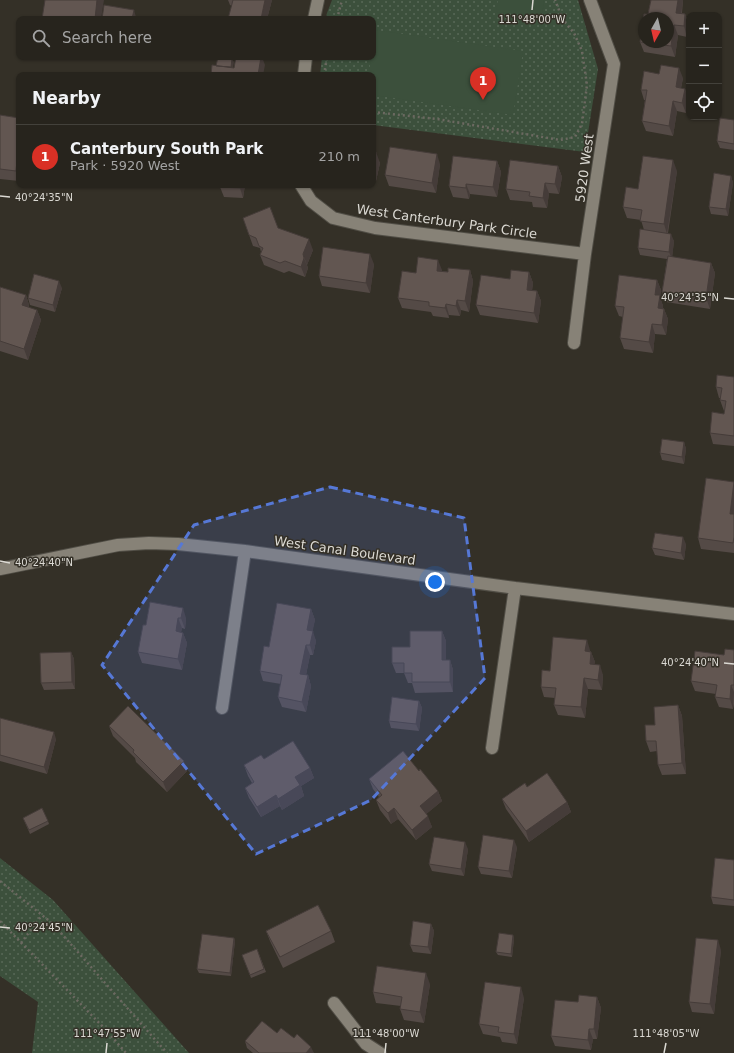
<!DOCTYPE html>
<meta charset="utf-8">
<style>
:root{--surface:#27241d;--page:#33302a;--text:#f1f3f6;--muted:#a4a4a4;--line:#43413b;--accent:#d93025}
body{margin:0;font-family:"DejaVu Sans",sans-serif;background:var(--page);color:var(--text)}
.controls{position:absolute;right:12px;top:12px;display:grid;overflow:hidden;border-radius:8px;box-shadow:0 1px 3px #0004}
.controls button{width:36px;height:36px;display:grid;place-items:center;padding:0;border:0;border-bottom:1px solid var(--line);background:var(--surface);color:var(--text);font:20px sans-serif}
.compass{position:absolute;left:638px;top:12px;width:36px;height:36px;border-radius:50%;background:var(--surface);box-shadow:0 1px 3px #0004;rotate:188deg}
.you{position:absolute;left:435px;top:582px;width:14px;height:14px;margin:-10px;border:3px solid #fff;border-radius:50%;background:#1a73e8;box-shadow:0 0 0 6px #1a73e833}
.badge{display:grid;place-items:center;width:26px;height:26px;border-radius:50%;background:var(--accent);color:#fff;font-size:13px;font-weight:700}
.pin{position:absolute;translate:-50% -33px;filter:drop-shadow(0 1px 2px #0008)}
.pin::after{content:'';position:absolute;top:21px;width:14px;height:12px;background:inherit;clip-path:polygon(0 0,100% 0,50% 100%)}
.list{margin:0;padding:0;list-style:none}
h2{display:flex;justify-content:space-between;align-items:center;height:52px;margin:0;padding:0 16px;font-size:17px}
h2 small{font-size:13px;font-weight:400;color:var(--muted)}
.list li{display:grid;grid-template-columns:26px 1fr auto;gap:12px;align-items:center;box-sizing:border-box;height:64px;padding:0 16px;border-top:1px solid var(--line)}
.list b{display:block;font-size:15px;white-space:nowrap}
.list p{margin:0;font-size:13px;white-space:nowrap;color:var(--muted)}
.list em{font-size:13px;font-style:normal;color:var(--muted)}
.icon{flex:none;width:22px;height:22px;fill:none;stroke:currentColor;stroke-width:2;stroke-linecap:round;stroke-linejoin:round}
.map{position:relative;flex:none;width:734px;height:1053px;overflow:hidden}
.search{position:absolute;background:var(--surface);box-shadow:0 1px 3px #0004;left:16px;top:16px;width:360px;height:44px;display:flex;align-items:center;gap:10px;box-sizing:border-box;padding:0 14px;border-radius:8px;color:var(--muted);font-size:15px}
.panel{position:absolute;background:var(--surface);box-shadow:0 1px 3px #0004;left:16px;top:72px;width:360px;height:116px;border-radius:8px}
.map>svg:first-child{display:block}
.green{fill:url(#green-dots)}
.pitch{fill:#3c503c}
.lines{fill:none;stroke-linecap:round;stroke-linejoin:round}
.minor-casing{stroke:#514e46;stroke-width:14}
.path{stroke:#6c6961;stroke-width:2.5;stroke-dasharray:2 3;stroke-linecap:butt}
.minor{stroke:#878277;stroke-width:12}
.wall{fill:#544a46}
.shaded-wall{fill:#453c39}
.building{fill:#625651;stroke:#453c39;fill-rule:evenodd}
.marked{fill:#5678d6;fill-opacity:0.2;stroke:#5678d6;stroke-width:3;stroke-dasharray:8 5;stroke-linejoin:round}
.ticks{fill:none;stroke:#dbd9d3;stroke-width:1.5}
.labels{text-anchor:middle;stroke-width:3;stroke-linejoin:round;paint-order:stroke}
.street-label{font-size:13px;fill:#dbd9d3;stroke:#343027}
.ticks-label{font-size:10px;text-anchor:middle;fill:#dbd9d3;stroke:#343027;stroke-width:3;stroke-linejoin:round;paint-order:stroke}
</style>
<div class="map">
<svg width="734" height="1053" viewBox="0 0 734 1053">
<defs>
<pattern id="green-dots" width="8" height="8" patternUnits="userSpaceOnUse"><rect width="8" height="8" fill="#3c503c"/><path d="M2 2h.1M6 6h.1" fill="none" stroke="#586957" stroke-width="1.8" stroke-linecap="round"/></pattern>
</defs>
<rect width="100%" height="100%" fill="#343027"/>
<path class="green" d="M332,0H578L598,69L585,152L373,125V75H320L322,57H373V19H326L327,13Z
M0,858L53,900L189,1053H32L38,1002L0,976Z"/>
<path class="pitch" d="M498,0H544L542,17L496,12Z
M375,30L523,51L513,115L373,95V75H369L371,57H373Z"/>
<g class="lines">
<g class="minor-casing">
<path id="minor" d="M314,19L318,0
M304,75L306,57
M301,185L311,201L333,218L375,228L585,254
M574,343L585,254L614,64L590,0
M0,569L118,545L149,543L178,544L245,551L515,588L734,614
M222,708L245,551
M492,748L515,588
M334,1003L366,1044L380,1053"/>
</g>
<path class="path" d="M337,19L342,0
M324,75L327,57
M373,112L437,119L560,140L575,137L582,124L587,85L582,51L574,33L563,20L555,0
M0,881L53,924L167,1053
M0,921L106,1030L126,1053
M21,943L42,915"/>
<use href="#minor" class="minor"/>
</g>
<path class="wall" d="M228,0H272L267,19H228L232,6L230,5Z
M651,0H683L682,13L685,14L689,24L687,37L678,35L675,57L644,52L640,42L648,14Z
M683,78L681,88L685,89L688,99L686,113L677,111L673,136L646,131L642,121L645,100H644L641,90Z
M0,115L19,118V181L0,179Z
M734,120V150L720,148L717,141Z
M373,151L380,163L376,181H373Z
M497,161L501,172L497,197L470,194L469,199L453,197L449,186Z
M440,164L436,193L389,186L385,175Z
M558,166L562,177L559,194L549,193L547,208L533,207L532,202L510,200L506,189Z
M677,171L668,233L674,241L672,257L711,263L715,273L710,309L666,302L662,292L667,259L640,255L638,248L644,230L641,220L627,218L623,207L638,189Z
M731,176L733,183L728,216L711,214L709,207Z
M245,185L243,198L224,197L220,187Z
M243,218L278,228L313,250L307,265L308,268L305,277L289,271L284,273L264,265L260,255L261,252L260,248L253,246Z
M374,264L370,293L322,286L319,276Z
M442,270V271L448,272L470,270L473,281L469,312L461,310L460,316L449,315V318L433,316L431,312L402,308L398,298L416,273Z
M529,272L533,283L532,290L537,291L541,301L538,323L480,315L476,305L510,279Z
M657,280L661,290L660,297L663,306V308L664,309L668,319L666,335L655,334L653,353L624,349L620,338L623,317L619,316L615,306Z
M0,287L26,295L29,305V308L37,310L41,320L28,360L0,351Z
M62,288L55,312L30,305L28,298Z
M734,377V446L713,444L710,433L724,414L725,411H724L720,400L721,398H719L716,387Z
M684,442L686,449L684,464L662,460L660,453Z
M734,482V553L701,549L698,538Z
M686,544L684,560L655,555L652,548Z
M150,602L186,618L185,629L182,628L181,632L183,633L187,643L182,670L142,663L138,652L146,625Z
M311,609L315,620L312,631L316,641L313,655H310L306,675H308L311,686L306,712L282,707L278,697L281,684L263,681L260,671L269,647Z
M442,631L446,641V660H450L453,670V692L415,693L412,683H408L404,673H396L392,663L410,647Z
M590,650V651L591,652L595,662L594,664L603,675L602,690L588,689L585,718L558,715L554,705L555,698L544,697L541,687L550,671Z
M734,650V704L733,709L719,707L715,697L716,694L695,691L691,681L724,655Z
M71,652L74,659L75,689L44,690L41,683Z
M419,701L422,708L419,731L391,728L389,721Z
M678,705L682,716L686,774L662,775L658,765L657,751L650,752L646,741L655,725Z
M0,718L56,739L47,774L0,761Z
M109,726L187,771L167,792L136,762L135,758L113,736Z
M264,759L310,768L314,778L301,786L304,796L282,810L280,806L261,817L249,798L245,788L252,783L248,776L244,765Z
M419,771L438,791L442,801L426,814L432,827L416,840L398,819L391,824L380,810L376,800L379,797L373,789L369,779Z
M527,787L567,802L571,812L529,842L506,809L502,799Z
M23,818L48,821L49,824L30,834Z
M517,847L512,878L481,874L478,867Z
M468,849L464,876L432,871L429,864Z
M734,860V906L713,904L711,897Z
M431,924L434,931L431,954L413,952L410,945Z
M266,931H331L335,942L283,968L270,941Z
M513,935L514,939L512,957L498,955L496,952Z
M234,938L235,941L231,976L199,973L197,969Z
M257,949L266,972L251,978L242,955Z
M721,950L714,1014L692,1012L689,1002Z
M430,984L424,1023L404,1020L400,1009L401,1006L376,1003L373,992Z
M597,997L601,1008L597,1039H593L591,1050L555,1046L551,1036L578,1002Z
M524,998L517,1044L502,1042L500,1037L483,1034L479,1024Z
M277,1033L294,1038L314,1053H253L247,1048L245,1041Z"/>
<path class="shaded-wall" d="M97,0H104L101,19H95Z
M265,0H272L267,19H261Z
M678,0H683L680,23L676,13Z
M134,10L136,17V19H132Z
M685,14L689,24L687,37L684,26Z
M674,25L678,35L675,57L671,46Z
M261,57H262L265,65L263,75H258Z
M232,59L234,62L232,73L231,69Z
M679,68L683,78L679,98L676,87Z
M685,89L688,99L686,113L682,103Z
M673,101L677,111L673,136L669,126Z
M376,152L380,163L376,181L373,172V169Z
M437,154L440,164L436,193L432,183Z
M17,160L19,165V180L16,171Z
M673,160L677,171L667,234L664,224Z
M497,161L501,172L497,197L493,187Z
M558,166L562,177L559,194L555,184Z
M731,176L733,183L728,216L726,209Z
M545,183L549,193L547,208L543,198Z
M466,184L470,194L469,199L466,188Z
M240,185H245L243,198L240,188Z
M671,234L674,241L672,259L669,252Z
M309,239L313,250L307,265L303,254Z
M370,254L374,264L370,293L366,283Z
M304,258L308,268L305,277L301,267Z
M438,260L442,270L441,281L437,271Z
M711,263L715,273L710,309L706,298Z
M470,270L473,281L469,312L465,301Z
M529,272L533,283L531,300L527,290Z
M657,280L661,290L660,297L663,306L662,318L658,308L655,295Z
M59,281L62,288L55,312L53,305Z
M537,291L541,301L538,323L534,313Z
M26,295L29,305L26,316L22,305Z
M457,300L461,310L460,316L456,306Z
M446,304L449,315V318L445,308Z
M664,309L668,319L666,335L662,325Z
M37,310L41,320L28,360L24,349Z
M652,324L655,334L653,353L649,342Z
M684,442L686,449L684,464L682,457Z
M734,483V524L730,514Z
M683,537L686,544L684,560L681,553Z
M183,608L186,618L185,629L181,618Z
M311,609L315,620L311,640L307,630Z
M178,618L182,628L179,642L176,631Z
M313,631L316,641L313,655L310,645Z
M442,631L446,641V670L442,660Z
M183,633L187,643L182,670L178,659Z
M587,640L590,650L589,661L585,651Z
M306,645L310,655L304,684L300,674Z
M71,652L74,659L75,689L72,682Z
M591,652L595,662L593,674L590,664Z
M450,660L453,670V692L450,682Z
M600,665L603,675L602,690L598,680Z
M308,675L311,686L306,712L302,702Z
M584,678L588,689L585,718L581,707Z
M731,685L734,692L733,709L730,699Z
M419,701L422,708L419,731L416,724Z
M678,705L682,716L686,774L682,763Z
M54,732L56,739L47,774L44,767Z
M184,761L187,771L167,792L163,782Z
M310,768L314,778L301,786L304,796L282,810L278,799L295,777Z
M438,791L442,801L424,816L420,806Z
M276,795L280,806L261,817L257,807Z
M567,802L571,812L529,842L526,831Z
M394,808L398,819L391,824L388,813Z
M428,816L432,827L416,840L412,830Z
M514,840L517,847L512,878L509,871Z
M465,842L468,849L464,876L461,869Z
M431,924L434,931L431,954L428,947Z
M513,935L514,939L512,957L511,954Z
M234,938L235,941L231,976L230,973Z
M718,940L721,950L714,1014L710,1004Z
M426,973L430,984L424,1023L420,1012Z
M521,987L524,998L517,1044L514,1034Z
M597,997L601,1008L597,1039L594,1029Z
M589,1029L593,1039L591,1050L588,1040Z
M311,1047L314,1053H306Z"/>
<path class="building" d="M45,0H97L95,19H42Z
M233,0H265L261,19H228Z
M651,0H678L676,13L685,14L684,26L674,25L671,46L640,42L644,14H648ZM644,18H668V42H644Z
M104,5L134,10L132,19H102Z
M218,57L232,59L231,67L216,66Z
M236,57H261L258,75H211L212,65L234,68Z
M661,65L679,68L676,87L685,89L682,103L673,101L669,126L642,121L647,90H641L644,71L659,74Z
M0,115L19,118V161L17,160L16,171L0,169Z
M720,118L734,120V144L717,141Z
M390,147L437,154L432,183L385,175Z
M373,152H376L373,169Z
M453,156L497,161L493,187L466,184V188L449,186Z
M643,156L673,160L664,224L640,221L642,210L623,207L626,187L638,189Z
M510,160L558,166L555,184L545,183L543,198L529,196L530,192L506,189Z
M714,173L731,176L726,209L709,207Z
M221,185H240V188L220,187Z
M270,207L278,228L309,239L303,254L304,258L301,267L285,261L280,263L260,255L263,248L259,246L256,238L249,235L243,218Z
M640,229L671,234L669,252L638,248Z
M323,247L370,254L366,283L319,276Z
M668,256L711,263L706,298L662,292Z
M418,257L438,260L437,271L448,272V268L470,270L465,301L457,300L456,306L446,304L445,308L429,306V302L398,298L402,271L416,273Z
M511,270L529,272L527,290L537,291L534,313L476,305L481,275L510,279Z
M34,274L59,281L53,305L28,298Z
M619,275L657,280L655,295H660L658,308L664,309L662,325L652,324L649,342L620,338L624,307L615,306Z
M0,287L26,295L22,305L37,310L24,349L0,341Z
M717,375L734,377V436L710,433L712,412L724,414L726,401L720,400L722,388L716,387Z
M662,439L684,442L682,457L660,453Z
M706,478L734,482L730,514H734V537L733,543L698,538Z
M655,533L683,537L681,553L652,548Z
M150,602L183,608L181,618H178L176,631L183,633L178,659L138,652L143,625H146Z
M277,603L311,609L307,630L313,631L310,645H306L300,674L308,675L302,702L278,697L282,675L260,671L264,646L269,647Z
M410,631H442V660H450V682H412V673H404V663H392V647H410Z
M553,637L587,640L585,651L591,652L590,664L600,665L598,680L584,678L581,707L554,705L556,688L541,687L542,670L550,671Z
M725,649L734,650V685H731L730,699L715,697L717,685L691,681L695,651L724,655Z
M71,652L72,682L41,683L40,653Z
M392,697L419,701L416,724L389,721Z
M678,705L682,763L658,765L656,741H646L645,725H655L654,707Z
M128,706L184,761L163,782L133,752L134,750L109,726Z
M0,718L54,732L44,767L0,755Z
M293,741L310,768L295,777L300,785L278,799L276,795L257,807L245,788L254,782L244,765L261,755L264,759Z
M403,751L419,771L420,769L438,791L420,806L428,816L412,830L394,808L388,813L376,800L382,795L369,779Z
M547,773L567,802L526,831L502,799L525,783L527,787Z
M42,808L48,821L29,830L23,818Z
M483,835L514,840L509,871L478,867Z
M434,837L465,842L461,869L429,864Z
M715,858L734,860V900L711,897Z
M318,905L331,931L280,957L266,931Z
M413,921L431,924L428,947L410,945Z
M499,933L513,935L511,954L496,952Z
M202,934L234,938L230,973L197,969Z
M696,938L718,940L710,1004L689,1002Z
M257,949L264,969L250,975L242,955Z
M377,966L426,973L420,1012L400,1009L402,997L373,992Z
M485,982L521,987L514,1034L498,1032L499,1027L479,1024Z
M579,995L597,997L594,1029H589L588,1040L551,1036L555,1000L578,1002Z
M262,1021L277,1033L281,1028L294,1038L297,1034L311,1047L306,1053H259L245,1041Z"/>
<path class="marked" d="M330,487L464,518L485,678L371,800L256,854L102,665L194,525Z"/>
<path class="ticks" d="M532,10L533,0M0,196L10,197M724,298L734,299M0,561L10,563M724,663L734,664M0,927L10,928M106,1053L107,1043M385,1053L386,1043M664,1053L666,1043"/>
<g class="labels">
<g class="street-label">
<text transform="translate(584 168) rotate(-82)" y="5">5920 West</text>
<text transform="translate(447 221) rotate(8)" y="5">West Canterbury Park Circle</text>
<text transform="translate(345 550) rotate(8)" y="5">West Canal Boulevard</text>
</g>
</g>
<g class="ticks-label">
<text x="532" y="23">111°48'00"W</text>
<text x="44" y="201">40°24'35"N</text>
<text x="690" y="301">40°24'35"N</text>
<text x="44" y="566">40°24'40"N</text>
<text x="690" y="666">40°24'40"N</text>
<text x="44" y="931">40°24'45"N</text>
<text x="107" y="1037">111°47'55"W</text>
<text x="386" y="1037">111°48'00"W</text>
<text x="666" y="1037">111°48'05"W</text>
</g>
</svg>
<div class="controls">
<button>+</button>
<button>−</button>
<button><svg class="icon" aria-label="locate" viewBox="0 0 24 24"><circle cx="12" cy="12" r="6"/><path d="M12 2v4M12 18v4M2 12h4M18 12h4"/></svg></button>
</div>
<svg class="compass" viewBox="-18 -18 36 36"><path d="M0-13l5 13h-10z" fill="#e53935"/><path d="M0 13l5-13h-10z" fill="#a4a4a4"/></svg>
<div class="you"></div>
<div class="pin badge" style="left:483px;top:100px">1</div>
<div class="search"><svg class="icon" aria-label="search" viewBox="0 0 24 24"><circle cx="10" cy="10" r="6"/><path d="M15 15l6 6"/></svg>Search here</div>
<section class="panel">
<h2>Nearby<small></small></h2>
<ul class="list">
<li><span class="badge">1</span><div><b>Canterbury South Park</b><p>Park · 5920 West</p></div><em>210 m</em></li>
</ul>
</section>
</div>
